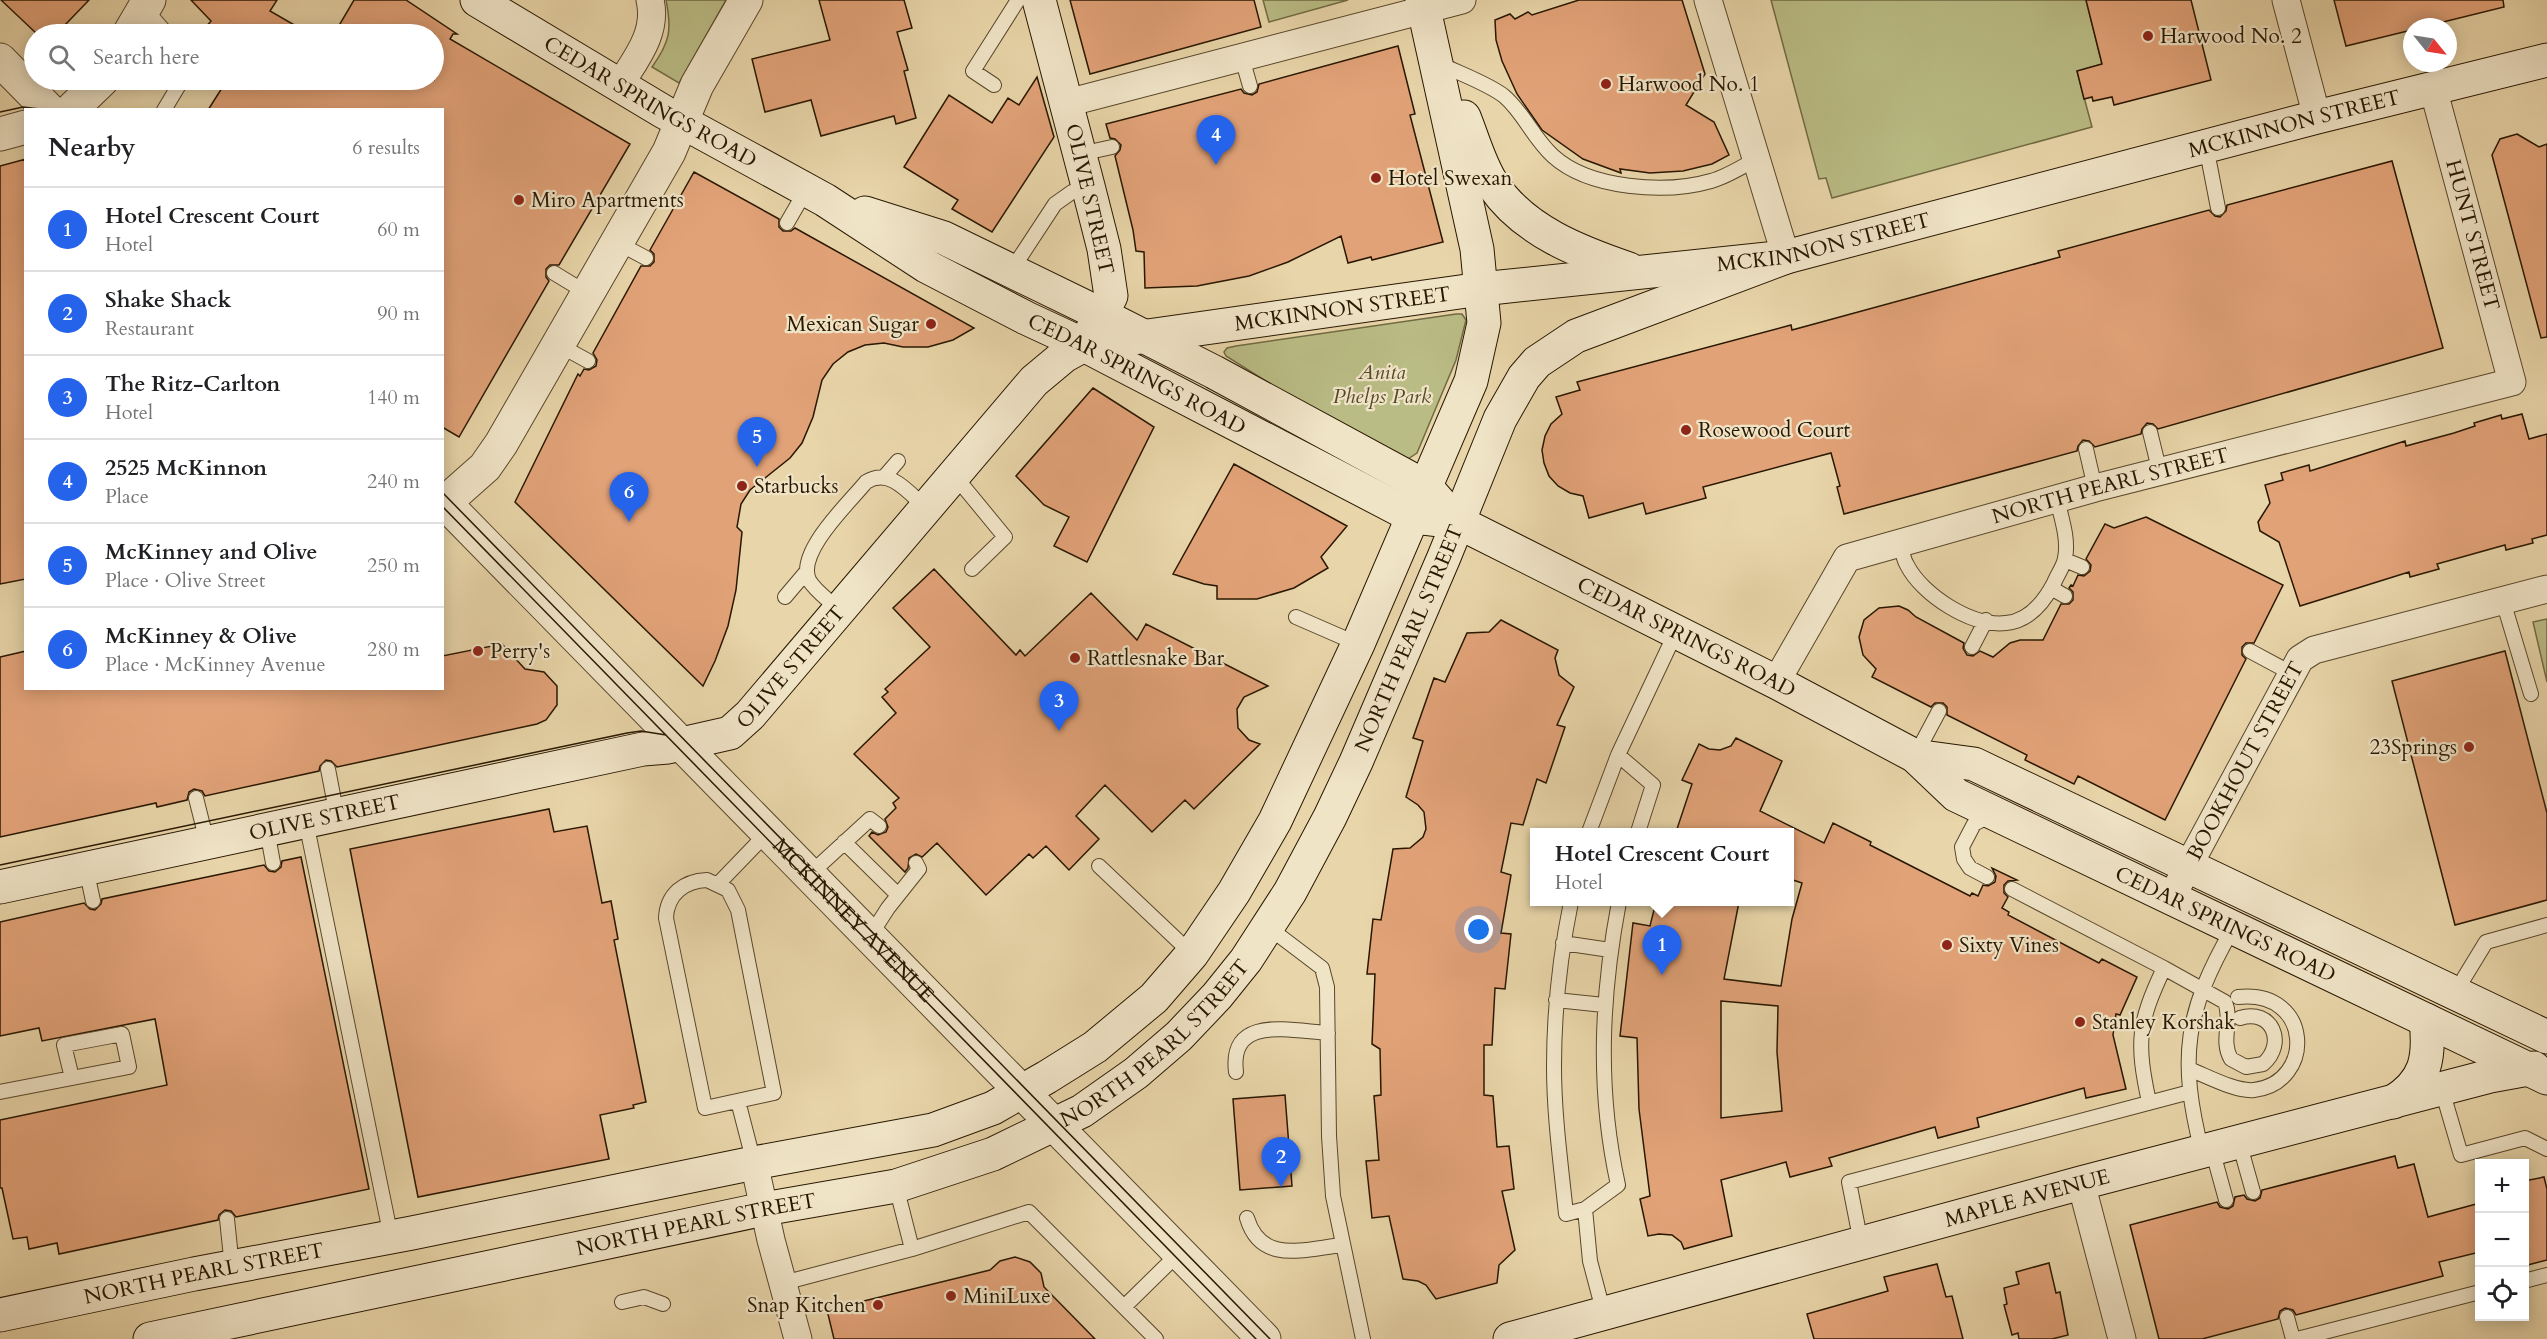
<!DOCTYPE html>
<meta charset="utf-8">
<style>
:root{--surface:#fff;--page:#f2f2f2;--text:#202124;--muted:#757577;--line:#e0e0e0;--accent:#2563eb}
body{margin:0;font-family:Cardo,serif;background:var(--page);color:var(--text)}
.controls{position:absolute;right:18px;bottom:18px;display:grid;overflow:hidden;border-radius:0px;box-shadow:0 3px 15px #0003}
.controls button{width:54px;height:54px;display:grid;place-items:center;padding:0;border:0;border-bottom:2px solid var(--line);background:var(--surface);color:var(--text);font:30px sans-serif}
.compass{position:absolute;left:2403px;top:18px;width:54px;height:54px;border-radius:50%;background:var(--surface);box-shadow:0 3px 15px #0003;rotate:120deg}
.you{position:absolute;left:1479px;top:930px;width:21px;height:21px;margin:-15px;border:4px solid #fff;border-radius:50%;background:#1a73e8;box-shadow:0 0 0 9px #1a73e833}
.badge{display:grid;place-items:center;width:39px;height:39px;border-radius:50%;background:var(--accent);color:#fff;font-size:20px;font-weight:700}
.pin{position:absolute;translate:-50% -50px;filter:drop-shadow(0 2px 3px #0008)}
.pin::after{content:'';position:absolute;top:32px;width:21px;height:18px;background:inherit;clip-path:polygon(0 0,100% 0,50% 100%)}
.popup{position:absolute;left:1530px;top:828px;width:264px;height:78px;box-sizing:border-box;display:grid;place-content:center;border-radius:0px;background:var(--surface);filter:drop-shadow(0 2px 4px #0005);font-size:20px;white-space:nowrap;color:var(--muted)}
.popup b{font-size:22px;color:var(--text)}
.popup::after{content:'';position:absolute;left:50%;top:100%;margin-left:-12px;border:12px solid transparent;border-top-color:var(--surface)}
.list{margin:0;padding:0;list-style:none}
h2{display:flex;justify-content:space-between;align-items:center;height:78px;margin:0;padding:0 24px;font-size:26px}
h2 small{font-size:20px;font-weight:400;color:var(--muted)}
.list li{display:grid;grid-template-columns:39px 1fr auto;gap:18px;align-items:center;box-sizing:border-box;height:84px;padding:0 24px;border-top:2px solid var(--line)}
.list b{display:block;font-size:22px;white-space:nowrap}
.list p{margin:0;font-size:20px;white-space:nowrap;color:var(--muted)}
.list em{font-size:20px;font-style:normal;color:var(--muted)}
.icon{flex:none;width:33px;height:33px;fill:none;stroke:currentColor;stroke-width:2;stroke-linecap:round;stroke-linejoin:round}
.map{position:relative;flex:none;width:2547px;height:1339px;overflow:hidden}
.search{position:absolute;background:var(--surface);box-shadow:0 3px 15px #0003;left:24px;top:24px;width:420px;height:66px;display:flex;align-items:center;gap:15px;box-sizing:border-box;padding:0 21px;border-radius:33px;color:var(--muted);font-size:22px}
.panel{position:absolute;background:var(--surface);box-shadow:0 3px 15px #0003;left:24px;top:108px;width:420px;height:582px;border-radius:0px}
.map>svg:first-child{display:block}
.green{fill:#babc85;stroke:#716a42;stroke-width:1.5}
.building{fill:#e2a278;stroke:#281700;stroke-width:1.5;fill-rule:evenodd}
.lines{fill:none;stroke-linecap:round;stroke-linejoin:round}
.service-casing{stroke:#58462a;stroke-width:16}
.minor-casing{stroke:#58462a;stroke-width:29}
.tertiary-casing{stroke:#58462a;stroke-width:35}
.secondary-casing{stroke:#281700;stroke-width:35}
.service{stroke:#f0e4c7;stroke-width:14}
.minor{stroke:#f0e4c7;stroke-width:27}
.tertiary{stroke:#f0e4c7;stroke-width:33}
.secondary{stroke:#f0e4c7;stroke-width:33}
.tram{stroke:#281700;stroke-width:1.5}
.poi-dot{fill:#8f2418;stroke:#f0e4c7;stroke-width:2}
.labels{text-anchor:middle;stroke-width:4.5;stroke-linejoin:round;paint-order:stroke}
.poi-label{font-size:21px;fill:#281700;stroke:#f0e4c7;text-anchor:start}
.street-label{font-size:21px;fill:#281700;stroke:#f0e4c7}
.park-label{font-size:21px;font-style:italic;fill:#544928;stroke:#f0e4c7}
</style>
<div class="map">
<svg width="2547" height="1339" viewBox="0 0 2547 1339">
<rect width="100%" height="100%" fill="#e8d5a9"/>
<filter id="stains"><feTurbulence type="fractalNoise" baseFrequency=".00333" numOctaves="4"/><feColorMatrix values="0 0 0 0 .2 0 0 0 0 .09 0 0 0 0 .02 0 0 0 .5 -.17"/></filter>
<radialGradient id="worn" r=".72"><stop offset=".6" stop-color="#630" stop-opacity="0"/><stop offset="1" stop-color="#630" stop-opacity=".3"/></radialGradient>
<path class="green" d="M666,0H726L679,83L652,67C670,42 672,30 666,0Z
M1263,0H1348L1269,22Z
M1771,0H2086L2102,64L2077,71L2092,127L1832,198L1826,178L1819,179Z
M1456,314H1462L1466,320L1456,360L1417,453L1408,459L1336,425L1226,356L1224,352L1227,348L1236,346Z
M2547,619V682L2533,622Z"/>
<path class="building" d="M1,0H89L65,25L75,34H37Z
M191,0H277L270,11L310,34H200L211,21Z
M354,0H406L457,34H453L450,39L630,144L559,265H550L546,269V277L549,281L459,437L442,427V110H208L227,80H434V34H334Z
M819,0H904L912,28L897,32L908,70L904,71L916,118L896,124L894,116L821,136L811,100L765,112L752,59L830,40Z
M1070,0H1254L1261,27L1090,74Z
M1579,0H1682L1705,74L1686,105L1714,122L1729,155L1712,164L1683,171L1650,173L1620,169L1621,173L1583,159L1542,130L1517,94L1502,61L1496,40L1495,20L1510,14L1515,19L1528,12L1532,15Z
M2086,0H2191L2211,80L2114,105L2112,97L2093,101L2092,97L2084,99L2077,71L2102,64Z
M2334,0H2503L2504,7L2423,27H2412V30L2346,46Z
M1398,46L1415,114L1410,115L1443,242L1372,260L1371,257L1348,263L1341,236L1288,262L1249,276L1197,286L1145,288L1144,252L1136,251L1133,230L1115,156L1120,150L1121,145L1115,139L1110,138L1106,124L1241,89L1244,93L1252,95L1257,92L1259,84Z
M1037,77L1054,137L992,232L952,209L958,200L904,167L949,95L992,123L1008,98L1019,105Z
M2517,134L2539,147L2547,144V337L2541,338L2492,155L2500,139Z
M26,159V579L0,584V166Z
M2392,161L2443,348L2158,429L2153,424L2147,423L2142,429L2141,434L2095,447L2089,441L2083,440L2078,446L2077,451L1844,514L1837,487L1840,486L1831,453L1703,487L1706,498L1646,514L1643,503L1589,518L1583,496L1570,493L1558,486L1549,476L1544,463L1542,450L1545,436L1551,424L1562,414L1556,397L1580,390L1577,382L1791,325L1792,330L2060,257L2058,251L2209,210L2215,216L2220,217L2226,211L2227,205Z
M694,172L779,219V227L783,231H791L795,228L974,328L953,340L928,347H903L884,343L865,345L848,352L833,364L822,380L813,417L802,443L790,458L750,490L741,504L737,527L742,532L736,590L728,626L715,661L703,686L515,502L578,374L580,376L584,369L589,370L596,366L597,360L593,353L641,266H650L654,262V254L650,250Z
M1093,388L1154,427L1087,562L1054,546L1069,517L1044,505L1016,476Z
M2522,414L2529,439L2547,434V535L2532,539L2533,543L2506,550L2505,545L2437,564L2439,569L2410,577L2409,572L2300,606L2279,542L2260,531L2258,522L2270,503L2265,485L2283,480L2281,473L2309,465L2310,471L2405,441L2406,446L2454,433L2475,426L2474,423L2501,415L2502,419Z
M1234,464L1347,526L1321,557L1328,568L1294,588L1257,599H1217V586L1204,584L1173,574Z
M2146,517L2283,585L2254,643H2246L2242,647V655L2246,659L2165,820L2078,776L2074,784L2025,760L2027,755L1947,715V707L1943,703H1935L1931,707L1872,677L1876,669L1863,655L1859,637L1864,620L1879,608L1899,606L1908,610L1916,617L1964,643L1963,648L1967,655L1973,656L1980,651L1993,657L2010,643L2020,640H2043L2061,604H2069L2073,600V592L2069,588L2071,585L2073,586L2078,575L2084,576L2090,571L2091,565L2086,559L2105,524L2114,528Z
M934,569L1016,655L1020,650L1025,656L1091,593L1137,640L1146,624L1268,686L1244,697L1237,709L1238,728L1249,740L1260,744L1194,809L1185,800L1152,832L1105,785L1076,816L1099,839L1069,870L1046,846L1033,858L1029,854L986,895L937,843L922,857L916,854L909,858L908,868L905,872L869,836L872,832L878,835L886,832L888,827L885,819L896,808L893,803L899,798L854,754L896,713L882,697L888,692L885,689L930,647L893,608Z
M1501,620L1558,650L1555,658L1559,675L1574,687L1557,725L1565,727L1546,783L1537,779L1523,825L1511,823L1501,872L1511,875L1501,933L1511,934L1505,989L1495,988L1492,1045H1484V1095L1493,1096L1497,1147L1509,1146L1514,1189L1502,1191L1515,1250L1499,1265L1497,1283L1436,1299L1426,1285L1418,1281L1403,1279L1389,1216L1372,1218L1366,1161L1379,1160L1374,1096L1381,1095L1380,1049L1372,1044L1375,974H1367L1373,919L1381,920L1393,849L1410,848L1423,837L1426,829L1424,812L1418,805L1406,797L1423,741L1413,738L1434,678L1445,682L1467,633L1489,632Z
M502,644L525,669L544,672L557,686V705L546,720L537,724L337,767L331,761L326,760L320,766L319,771L205,796L202,791L194,789L189,792L187,800L157,807L156,803L0,837V657L26,651V688H442V656Z
M2505,651L2547,813V900L2455,925L2392,681Z
M1736,738L1782,761L1760,811L1824,843L1833,823L1871,842L1870,845L1970,896L1972,893L1978,896L1983,885L1988,886L1995,882L1996,876L1992,868L2017,880L2008,881L2004,885V893L2008,897L2002,908L2009,912L2008,915L2099,963L2102,959L2137,977L2120,1015L2116,1014L2113,1035L2126,1089L2086,1098L2084,1088L1977,1118L1979,1127L1938,1138L1935,1127L1829,1158L1832,1166L1790,1177L1786,1162L1721,1180L1732,1236L1684,1249L1681,1242L1672,1235L1659,1234L1648,1236L1640,1199L1650,1196L1639,1109L1637,1038L1620,1036L1633,923L1650,926L1656,902H1739L1724,979L1781,986L1792,919L1802,883L1790,879V832H1676L1692,784L1682,780L1699,744L1709,749L1720,750L1731,746ZM1721,1001L1778,1006L1777,1052L1782,1111L1721,1118Z
M549,809L554,832L587,826L602,903L611,901L618,939L614,940L646,1102L633,1105L634,1108L600,1115L609,1159L418,1197L350,849Z
M301,857L369,1189L236,1217L231,1211L225,1210L219,1215L218,1220L59,1254L57,1243L29,1249L27,1237L13,1239L2,1188H0V1120L167,1085L155,1019L42,1041L39,1028L0,1036V922L84,903L90,909L95,910L101,904L102,899L264,865L269,871L275,872L281,867L282,861Z
M1285,1095L1292,1186L1240,1190L1233,1099Z
M2395,1156L2398,1168L2414,1164L2428,1217L2480,1203V1252L2439,1262L2443,1276L2296,1315L2293,1310L2285,1308L2280,1311L2278,1319L2202,1339H2159L2130,1225L2217,1202L2220,1207L2228,1209L2233,1206L2235,1197L2244,1195L2247,1199L2255,1201L2260,1198L2262,1190Z
M2544,1177L2547,1189V1260L2524,1266V1181Z
M1015,1257L1030,1262L1041,1273L1044,1287L1095,1339H834L827,1310L990,1270L1000,1261Z
M2049,1263L2056,1293L2060,1292L2068,1335L2052,1339H2019L2018,1333L2012,1335L2004,1305L2007,1304L2004,1288L2019,1284L2016,1272Z
M1937,1264L1946,1297L1952,1296L1963,1339H1814L1807,1314L1888,1291L1884,1277Z"/>
<g class="lines">
<g class="service-casing">
<path id="service" d="M144,8L167,34
M1242,58L1250,86
M1438,63C1458,73 1487,83 1504,96C1524,113 1533,138 1553,156C1589,189 1666,194 1711,181C1726,177 1742,167 1756,159
M994,85L973,71L1018,0
M164,110L182,80
M2206,146L2218,208
M1080,154L1112,147
M787,223L806,190
M616,242L646,258
M1011,271L1055,204L1072,192L1088,186
M554,273L587,293
M557,344L588,361
M2150,432L2160,473
M2086,449L2095,488
M954,475L1005,537L972,569
M885,476L898,461
M1901,543C1902,550 1903,559 1907,565C1922,595 1972,627 2006,623C2029,621 2044,602 2054,583C2057,575 2064,566 2065,558C2069,539 2061,517 2057,499
M2065,560L2082,567
M2051,588L2065,596
M785,597L807,571
M2503,601L2531,694
M839,610C830,601 815,591 809,580C796,552 850,502 866,482C890,467 909,493 926,508
M1296,617L1358,644
M1972,647L1986,620
M2250,651L2291,673
M1618,755L1653,785L1638,832
M1915,756L1939,711
M328,769L337,816
M196,798L207,842
M306,822L391,1237
M267,830L273,863
M1589,832L1618,755L1676,632
M844,842L898,895
M1099,866L1192,954
M86,868L93,901
M810,874L870,819L879,826
M1987,877L1970,868L1964,859L1962,847L1974,824L1991,815
M707,880L728,890L738,910L774,1093L705,1108L666,918C667,894 684,881 707,880Z
M718,884L769,831
M2012,889L2164,968
M1571,902C1560,956 1554,1011 1554,1066C1554,1116 1561,1165 1566,1214L1585,1209L1590,1261L1604,1314
M1268,927L1322,968L1327,987L1329,1136L1333,1196L1363,1339
M870,936L888,908L919,869L916,863
M1563,943L1610,950
M2458,995L2464,978L2486,942L2547,925
M1556,1000L1604,1005
M2189,1069C2207,1076 2236,1092 2254,1090C2315,1083 2313,989 2238,997
M1236,1072C1229,1014 1292,1031 1328,1033
M2442,1090L2461,1155L2525,1138L2547,1149
M0,1092L129,1067L122,1034L64,1045L72,1078
M738,1101L754,1163
M2149,1102C2136,1042 2138,1023 2164,968L2225,1002C2233,1021 2220,1040 2231,1059L2246,1067L2263,1064C2287,1043 2272,1008 2240,1018
M2239,1142L2253,1192
M2212,1149L2226,1200
M2202,1152C2178,1057 2185,1012 2233,928
M896,1186L912,1249
M1585,1209L1618,1185C1597,1090 1601,997 1619,902
M1247,1218C1261,1265 1304,1249 1342,1245
M227,1219L232,1267
M1861,1243L1849,1182L2190,1092
M2524,1281L2547,1275
M783,1283L912,1249L1029,1212L1156,1339
M622,1302L644,1297L663,1304
M1125,1306L1179,1253
M2287,1317L2293,1339
M2297,1339L2480,1292"/>
</g>
<g class="minor-casing">
<g id="minor">
<path d="M1708,0L1786,257"/>
<path d="M2286,0L2317,117"/>
<path d="M619,86C635,60 658,33 650,0"/>
<path d="M1067,103L1462,0"/>
<path id="s1" d="M1776,682L1847,558L2095,488L2512,382L2433,88"/>
<path id="s2" d="M2171,898L2300,659L2314,650L2547,589"/>
<path d="M754,1163L771,1240L798,1339"/>
<path d="M2081,1183L2122,1339"/>
</g>
</g>
<g class="tertiary-casing">
<g id="tertiary">
<path d="M129,34L149,0"/>
<path d="M0,60L49,110"/>
<path d="M71,110L102,80"/>
<path d="M0,134L26,127"/>
<path id="s3" d="M442,500L1264,1339"/>
<path d="M442,505L485,467L501,444L669,152L697,85L746,0"/>
</g>
</g>
<g class="secondary-casing">
<g id="secondary">
<path id="s4" d="M477,0L664,112L825,200L926,266L1026,318L1084,345L1414,517L1458,522L1776,682L1915,756L1956,795L2547,1078"/>
<path d="M1464,117C1473,139 1480,166 1493,185C1524,231 1579,252 1629,269"/>
<path d="M865,213L944,238L1100,314L1214,372L1426,487L1440,503"/>
<path id="s5" d="M1084,345L1481,289L1786,257L2317,117L2547,60"/>
<path d="M1915,756L1974,764L2547,1037"/>
<path id="s6" d="M0,887L643,749L668,747L730,733L750,715L1034,381L1064,356L1084,345L1111,296L1104,249L1088,186L1039,0"/>
<path d="M2393,1102C2427,1081 2430,1057 2426,1020"/>
<path id="s7" d="M0,1315L194,1274L412,1233L754,1163L933,1130L993,1108L1047,1077L1095,1047L1154,998L1192,954L1234,892L1275,821L1358,644L1471,381L1484,323L1477,249L1422,0"/>
<path id="s8" d="M150,1339L764,1209L896,1186L993,1154L1082,1111L1136,1073L1179,1036L1217,996L1246,960L1290,892L1330,817L1356,762L1444,557L1500,419L1524,377L1537,362L1576,336L1786,257"/>
<path id="s9" d="M1510,1339L2081,1183L2490,1076L2534,1068"/>
</g>
</g>
<use href="#service" class="service"/>
<use href="#minor" class="minor"/>
<use href="#tertiary" class="tertiary"/>
<use href="#secondary" class="secondary"/>
<path class="tram" d="M0,112L23,107L48,110
M442,492L1270,1339
M442,506L1256,1339
M0,865L627,733L641,731L666,735"/>
</g>
<g class="poi-dot">
<circle cx="2148" cy="36" r="6"/>
<circle cx="1606" cy="84" r="6"/>
<circle cx="1376" cy="178" r="6"/>
<circle cx="519" cy="200" r="6"/>
<circle cx="931" cy="324" r="6"/>
<circle cx="1686" cy="430" r="6"/>
<circle cx="742" cy="486" r="6"/>
<circle cx="478" cy="651" r="6"/>
<circle cx="1075" cy="658" r="6"/>
<circle cx="2469" cy="747" r="6"/>
<circle cx="1947" cy="945" r="6"/>
<circle cx="2080" cy="1022" r="6"/>
<circle cx="951" cy="1296" r="6"/>
<circle cx="878" cy="1305" r="6"/>
</g>
<g class="labels">
<g class="poi-label">
<text x="2160" y="43">Harwood No. 2</text>
<text x="1618" y="91">Harwood No. 1</text>
<text x="1388" y="185">Hotel Swexan</text>
<text x="531" y="207">Miro Apartments</text>
<text x="919" y="331" text-anchor="end">Mexican Sugar</text>
<text x="1698" y="437">Rosewood Court</text>
<text x="754" y="493">Starbucks</text>
<text x="490" y="658">Perry's</text>
<text x="1087" y="665">Rattlesnake Bar</text>
<text x="2457" y="754" text-anchor="end">23Springs</text>
<text x="1959" y="952">Sixty Vines</text>
<text x="2092" y="1029">Stanley Korshak</text>
<text x="963" y="1303">MiniLuxe</text>
<text x="866" y="1312" text-anchor="end">Snap Kitchen</text>
</g>
<g class="street-label">
<text dy="7" stroke="none"><textPath href="#s4" startOffset="201">CEDAR SPRINGS ROAD</textPath></text>
<text dy="7" stroke="none"><textPath href="#s5" startOffset="1233">MCKINNON STREET</textPath></text>
<text transform="translate(1090 199) rotate(77)" y="7">OLIVE STREET</text>
<text transform="translate(2473 235) rotate(75)" y="7">HUNT STREET</text>
<text dy="7" stroke="none"><textPath href="#s5" startOffset="747">MCKINNON STREET</textPath></text>
<text dy="7" stroke="none"><textPath href="#s5" startOffset="261">MCKINNON STREET</textPath></text>
<text dy="7" stroke="none"><textPath href="#s4" startOffset="759">CEDAR SPRINGS ROAD</textPath></text>
<text dy="7" stroke="none"><textPath href="#s1" startOffset="416">NORTH PEARL STREET</textPath></text>
<text dy="7" stroke="none"><textPath href="#s8" startOffset="1548">NORTH PEARL STREET</textPath></text>
<text dy="7" stroke="none"><textPath href="#s4" startOffset="1371">CEDAR SPRINGS ROAD</textPath></text>
<text dy="7" stroke="none"><textPath href="#s6" startOffset="836">OLIVE STREET</textPath></text>
<text dy="7" stroke="none"><textPath href="#s2" startOffset="156">BOOKHOUT STREET</textPath></text>
<text dy="7" stroke="none"><textPath href="#s6" startOffset="332">OLIVE STREET</textPath></text>
<text dy="7" stroke="none"><textPath href="#s3" startOffset="588">MCKINNEY AVENUE</textPath></text>
<text dy="7" stroke="none"><textPath href="#s4" startOffset="1984">CEDAR SPRINGS ROAD</textPath></text>
<text dy="7" stroke="none"><textPath href="#s8" startOffset="1062">NORTH PEARL STREET</textPath></text>
<text dy="7" stroke="none"><textPath href="#s9" startOffset="536">MAPLE AVENUE</textPath></text>
<text dy="7" stroke="none"><textPath href="#s8" startOffset="558">NORTH PEARL STREET</textPath></text>
<text dy="7" stroke="none"><textPath href="#s7" startOffset="208">NORTH PEARL STREET</textPath></text>
</g>
<g class="park-label">
<text x="1382" y="379">Anita<tspan x="1382" dy="24">Phelps Park</tspan></text>
</g>
</g>
<rect width="100%" height="100%" filter="url(#stains)"/>
<rect width="100%" height="100%" fill="url(#worn)"/>
</svg>
<div class="controls">
<button>+</button>
<button>−</button>
<button><svg class="icon" aria-label="locate" viewBox="0 0 24 24"><circle cx="12" cy="12" r="6"/><path d="M12 2v4M12 18v4M2 12h4M18 12h4"/></svg></button>
</div>
<svg class="compass" viewBox="-18 -18 36 36"><path d="M0-13l5 13h-10z" fill="#e53935"/><path d="M0 13l5-13h-10z" fill="#757577"/></svg>
<div class="you"></div>
<div class="pin badge" style="left:1662px;top:975px">1</div>
<div class="popup"><b>Hotel Crescent Court</b>Hotel</div>
<div class="pin badge" style="left:1281px;top:1187px">2</div>
<div class="pin badge" style="left:1059px;top:731px">3</div>
<div class="pin badge" style="left:1216px;top:165px">4</div>
<div class="pin badge" style="left:757px;top:467px">5</div>
<div class="pin badge" style="left:629px;top:522px">6</div>
<div class="search"><svg class="icon" aria-label="search" viewBox="0 0 24 24"><circle cx="10" cy="10" r="6"/><path d="M15 15l6 6"/></svg>Search here</div>
<section class="panel">
<h2>Nearby<small>6 results</small></h2>
<ul class="list">
<li><span class="badge">1</span><div><b>Hotel Crescent Court</b><p>Hotel</p></div><em>60 m</em></li>
<li><span class="badge">2</span><div><b>Shake Shack</b><p>Restaurant</p></div><em>90 m</em></li>
<li><span class="badge">3</span><div><b>The Ritz-Carlton</b><p>Hotel</p></div><em>140 m</em></li>
<li><span class="badge">4</span><div><b>2525 McKinnon</b><p>Place</p></div><em>240 m</em></li>
<li><span class="badge">5</span><div><b>McKinney and Olive</b><p>Place · Olive Street</p></div><em>250 m</em></li>
<li><span class="badge">6</span><div><b>McKinney &amp; Olive</b><p>Place · McKinney Avenue</p></div><em>280 m</em></li>
</ul>
</section>
</div>
